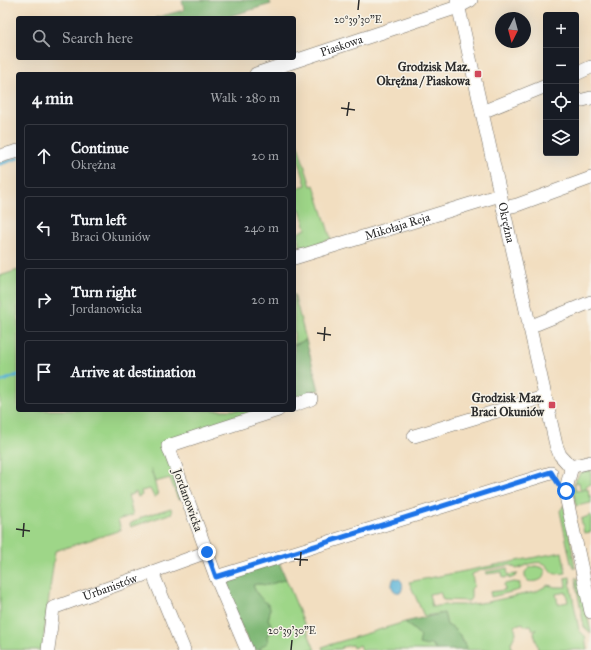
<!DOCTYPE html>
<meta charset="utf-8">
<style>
:root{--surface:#171b24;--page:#242831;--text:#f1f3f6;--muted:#9ea1a6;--line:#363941}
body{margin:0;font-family:"IM FELL Great Primer",serif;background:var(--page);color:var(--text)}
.controls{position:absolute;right:12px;top:12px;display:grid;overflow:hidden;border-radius:4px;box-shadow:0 4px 16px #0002}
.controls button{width:36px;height:36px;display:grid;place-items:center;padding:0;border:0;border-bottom:1px solid var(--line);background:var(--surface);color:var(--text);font:20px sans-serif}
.compass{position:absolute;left:495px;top:12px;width:36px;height:36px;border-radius:50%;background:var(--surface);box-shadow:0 4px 16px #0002;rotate:186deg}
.stop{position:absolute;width:12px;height:12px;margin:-9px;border:3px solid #1a73e8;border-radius:50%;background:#fff}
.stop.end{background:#1a73e8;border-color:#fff;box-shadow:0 1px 4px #0008}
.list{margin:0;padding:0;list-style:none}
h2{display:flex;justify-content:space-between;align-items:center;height:52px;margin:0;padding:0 16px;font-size:17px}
h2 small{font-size:13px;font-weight:400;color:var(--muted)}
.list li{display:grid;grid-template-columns:26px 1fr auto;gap:12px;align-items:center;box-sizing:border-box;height:64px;margin:0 8px 8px;padding:0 8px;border:1px solid var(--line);border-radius:4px}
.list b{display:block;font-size:15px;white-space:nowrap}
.list p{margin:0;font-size:13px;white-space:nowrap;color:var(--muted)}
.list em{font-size:13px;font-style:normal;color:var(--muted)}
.icon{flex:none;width:22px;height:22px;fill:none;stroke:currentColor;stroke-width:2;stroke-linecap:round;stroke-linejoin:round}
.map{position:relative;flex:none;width:591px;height:650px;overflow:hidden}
.search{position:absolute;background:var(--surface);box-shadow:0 4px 16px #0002;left:16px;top:16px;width:280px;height:44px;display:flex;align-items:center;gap:10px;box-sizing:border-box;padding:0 14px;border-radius:4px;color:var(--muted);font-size:15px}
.panel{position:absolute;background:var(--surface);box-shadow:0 4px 16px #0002;left:16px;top:72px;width:280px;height:340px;border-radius:4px}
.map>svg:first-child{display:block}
.green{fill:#9ed688;stroke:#64805a;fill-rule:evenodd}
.forest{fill:#7eb774;stroke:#547150}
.water{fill:#5bb5d9;stroke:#437082}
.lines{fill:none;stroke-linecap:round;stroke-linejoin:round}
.stream{stroke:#5bb5d9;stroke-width:3}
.minor-casing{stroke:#716a5f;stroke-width:14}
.minor{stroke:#fff;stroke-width:13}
.route{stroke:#1a73e8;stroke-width:5}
.ticks{fill:none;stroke:#2b2b2b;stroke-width:1.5}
.poi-dot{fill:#d1495b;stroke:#f7f3e8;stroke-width:1.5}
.labels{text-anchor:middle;stroke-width:3;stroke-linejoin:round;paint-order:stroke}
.street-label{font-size:12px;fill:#2b2b2b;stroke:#f7f3e8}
.poi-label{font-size:12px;font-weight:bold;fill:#2b2b2b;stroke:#f7f3e8;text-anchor:end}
.ticks-label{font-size:10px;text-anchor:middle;fill:#2b2b2b;stroke:#f7f3e8;stroke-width:3;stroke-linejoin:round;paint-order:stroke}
</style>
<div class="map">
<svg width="591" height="650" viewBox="0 0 591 650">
<rect width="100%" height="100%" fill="#f7f3e8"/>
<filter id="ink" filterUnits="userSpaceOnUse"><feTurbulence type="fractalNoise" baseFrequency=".025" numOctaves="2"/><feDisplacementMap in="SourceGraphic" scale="8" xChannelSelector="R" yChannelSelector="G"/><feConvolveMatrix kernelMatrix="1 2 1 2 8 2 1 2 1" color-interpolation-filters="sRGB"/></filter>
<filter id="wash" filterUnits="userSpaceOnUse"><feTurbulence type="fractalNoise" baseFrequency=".012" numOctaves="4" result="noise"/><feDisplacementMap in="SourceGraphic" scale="16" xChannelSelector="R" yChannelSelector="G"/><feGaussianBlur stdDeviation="0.9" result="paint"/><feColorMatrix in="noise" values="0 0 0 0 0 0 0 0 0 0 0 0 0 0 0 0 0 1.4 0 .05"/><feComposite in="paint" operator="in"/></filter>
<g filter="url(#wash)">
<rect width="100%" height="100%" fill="#f2dec0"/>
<path class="green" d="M294,134L311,186L314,185L331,239L301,250L298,233L306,229L300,209L294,211V189L306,185L295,148H297L294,141Z
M18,270V410H270L163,444L184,497L178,499L170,478L155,482L151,469L158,495L154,497L150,489L141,491L142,495L138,497L136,492L128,496L133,515L118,520L121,530L55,551L42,650H0V276Z
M294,294L306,340L294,345Z
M591,470V484L586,486V488L580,489L579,482L574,483L576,491L588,489L589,496H591V503L576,506C574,490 571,487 580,473Z
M564,505L575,567L574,568L571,563L560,511Z
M171,508L172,513L131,527L130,524L142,517Z
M591,515V532L584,533L581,519Z
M562,552L566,573C563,573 559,574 556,574C549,573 549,564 542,563C534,561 524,566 517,569L510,565L482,570L472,574L474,586L471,589V598L469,601L443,600L440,592L429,594L432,607L444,605H467L487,602L535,592L548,585L555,587H566L565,578L570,577L571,589L579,630L585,636L587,650H537L538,648L534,633L536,629L533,630L531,625L524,626L523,623L516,625L515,628L516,633L511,643L512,650H467L461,636L447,625L444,613L424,616L409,582ZM566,592L568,602L558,604L556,594Z
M536,566L543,568L545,570C547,580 535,583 528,581L525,577V572L529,568Z
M507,568L508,575L518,574L514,577L509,579V577L503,578L502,572L487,574L486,572Z
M576,577L580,581L591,633L584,627L577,589Z
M286,579L315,650H260V648L269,633L275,631L268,619C273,604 268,606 260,597C256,593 255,590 253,585L257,584L268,585Z
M514,582L520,583L519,590L491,597L490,592L505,590L504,584Z
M405,622L430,644L434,646L435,650H362L360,645L353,648L352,645L342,647L341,649L323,650L322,647Z"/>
<path class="forest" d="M182,0H269L271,4L223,18H155L184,10Z
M306,340L319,390L294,397V345Z
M279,562L286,579L268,585L257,584L253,585C255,590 256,593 260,597C268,606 273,604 268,619L275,631L269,633L267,636L268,642L260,648V650H252L220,580Z
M444,613L447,625C459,630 462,639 467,650H435L434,646L430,644L427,646L419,644L421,636L405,622Z"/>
<path class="water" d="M394,578C403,578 404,585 401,592C392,594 390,585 394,578Z"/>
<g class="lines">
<path class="stream" d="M0,164L18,158
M0,382L18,375"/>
</g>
</g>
<g filter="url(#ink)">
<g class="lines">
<g class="minor-casing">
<g id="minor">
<path id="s1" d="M457,0L556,445L560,455L569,465L571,470L567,485L566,496L591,612"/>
<path id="s2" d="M256,74L458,7L471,0"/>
<path d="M576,74L591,67"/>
<path d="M576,100L579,101L591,98"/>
<path d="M482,112L546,86"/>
<path d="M0,156L18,151"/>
<path d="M503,208L517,205L591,178"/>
<path id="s3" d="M294,258L500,195"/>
<path d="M529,327L591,302"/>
<path d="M294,405L311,399"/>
<path d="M414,436L544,397"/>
<path d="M570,467L591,462"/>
<path d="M152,572L184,650"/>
<path d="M216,577L551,473"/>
<path id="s4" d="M48,650L53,608L207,552"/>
<path d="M247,650L216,577L168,446L278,410"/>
</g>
</g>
<use href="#minor" class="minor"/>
</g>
</g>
<g class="lines" filter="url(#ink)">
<path class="route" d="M207,552L216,577L551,472L566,496V491"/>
</g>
<path class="ticks" d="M358,10L359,0M341,108L355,110M347,116L349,102M317,333L331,335M324,341L325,327M16,529L30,531M23,537L24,523M294,559L308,560M300,566L301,552M291,650L292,640"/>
<g class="poi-dot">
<rect x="474" y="70" width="8" height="8" rx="2"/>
<rect x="548" y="401" width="8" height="8" rx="2"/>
</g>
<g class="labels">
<g class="street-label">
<text dy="4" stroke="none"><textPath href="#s2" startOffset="90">Piaskowa</textPath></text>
<text dy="4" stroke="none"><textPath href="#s1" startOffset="228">Okrężna</textPath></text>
<text dy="4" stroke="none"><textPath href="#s3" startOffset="108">Mikołaja Reja</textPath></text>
<text transform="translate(188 500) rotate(70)" y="4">Jordanowicka</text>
<text dy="4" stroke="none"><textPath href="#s4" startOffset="103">Urbanistów</textPath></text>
</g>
<g class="poi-label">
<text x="470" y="71">Grodzisk Maz.<tspan x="470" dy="14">Okrężna / Piaskowa</tspan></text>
<text x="544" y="402">Grodzisk Maz.<tspan x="544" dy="14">Braci Okuniów</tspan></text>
</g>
</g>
<g class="ticks-label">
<text x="358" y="23">20°39'30"E</text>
<text x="292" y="634">20°39'30"E</text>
</g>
</svg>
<div class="controls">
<button>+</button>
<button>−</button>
<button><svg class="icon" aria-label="locate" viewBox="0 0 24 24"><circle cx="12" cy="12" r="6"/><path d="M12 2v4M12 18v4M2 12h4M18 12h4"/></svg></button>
<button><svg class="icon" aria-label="layers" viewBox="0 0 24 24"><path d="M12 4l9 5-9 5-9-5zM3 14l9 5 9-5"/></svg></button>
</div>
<svg class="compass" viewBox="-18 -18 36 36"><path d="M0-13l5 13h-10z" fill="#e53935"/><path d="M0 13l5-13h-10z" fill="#9ea1a6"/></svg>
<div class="stop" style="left:566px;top:491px"></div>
<div class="stop end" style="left:207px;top:552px"></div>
<div class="search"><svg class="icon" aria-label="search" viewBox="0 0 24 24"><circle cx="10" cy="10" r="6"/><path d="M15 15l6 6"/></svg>Search here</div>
<section class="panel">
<h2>4 min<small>Walk · 280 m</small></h2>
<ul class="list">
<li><svg class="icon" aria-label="ahead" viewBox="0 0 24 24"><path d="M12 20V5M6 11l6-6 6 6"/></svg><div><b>Continue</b><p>Okrężna</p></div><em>20 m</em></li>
<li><svg class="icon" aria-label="left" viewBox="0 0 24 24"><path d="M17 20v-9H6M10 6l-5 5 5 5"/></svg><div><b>Turn left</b><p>Braci Okuniów</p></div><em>240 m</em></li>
<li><svg class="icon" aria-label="right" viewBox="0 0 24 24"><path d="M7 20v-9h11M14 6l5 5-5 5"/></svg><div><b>Turn right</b><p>Jordanowicka</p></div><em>20 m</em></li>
<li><svg class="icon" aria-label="arrive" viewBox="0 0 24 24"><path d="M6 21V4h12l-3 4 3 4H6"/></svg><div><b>Arrive at destination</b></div></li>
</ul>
</section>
</div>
